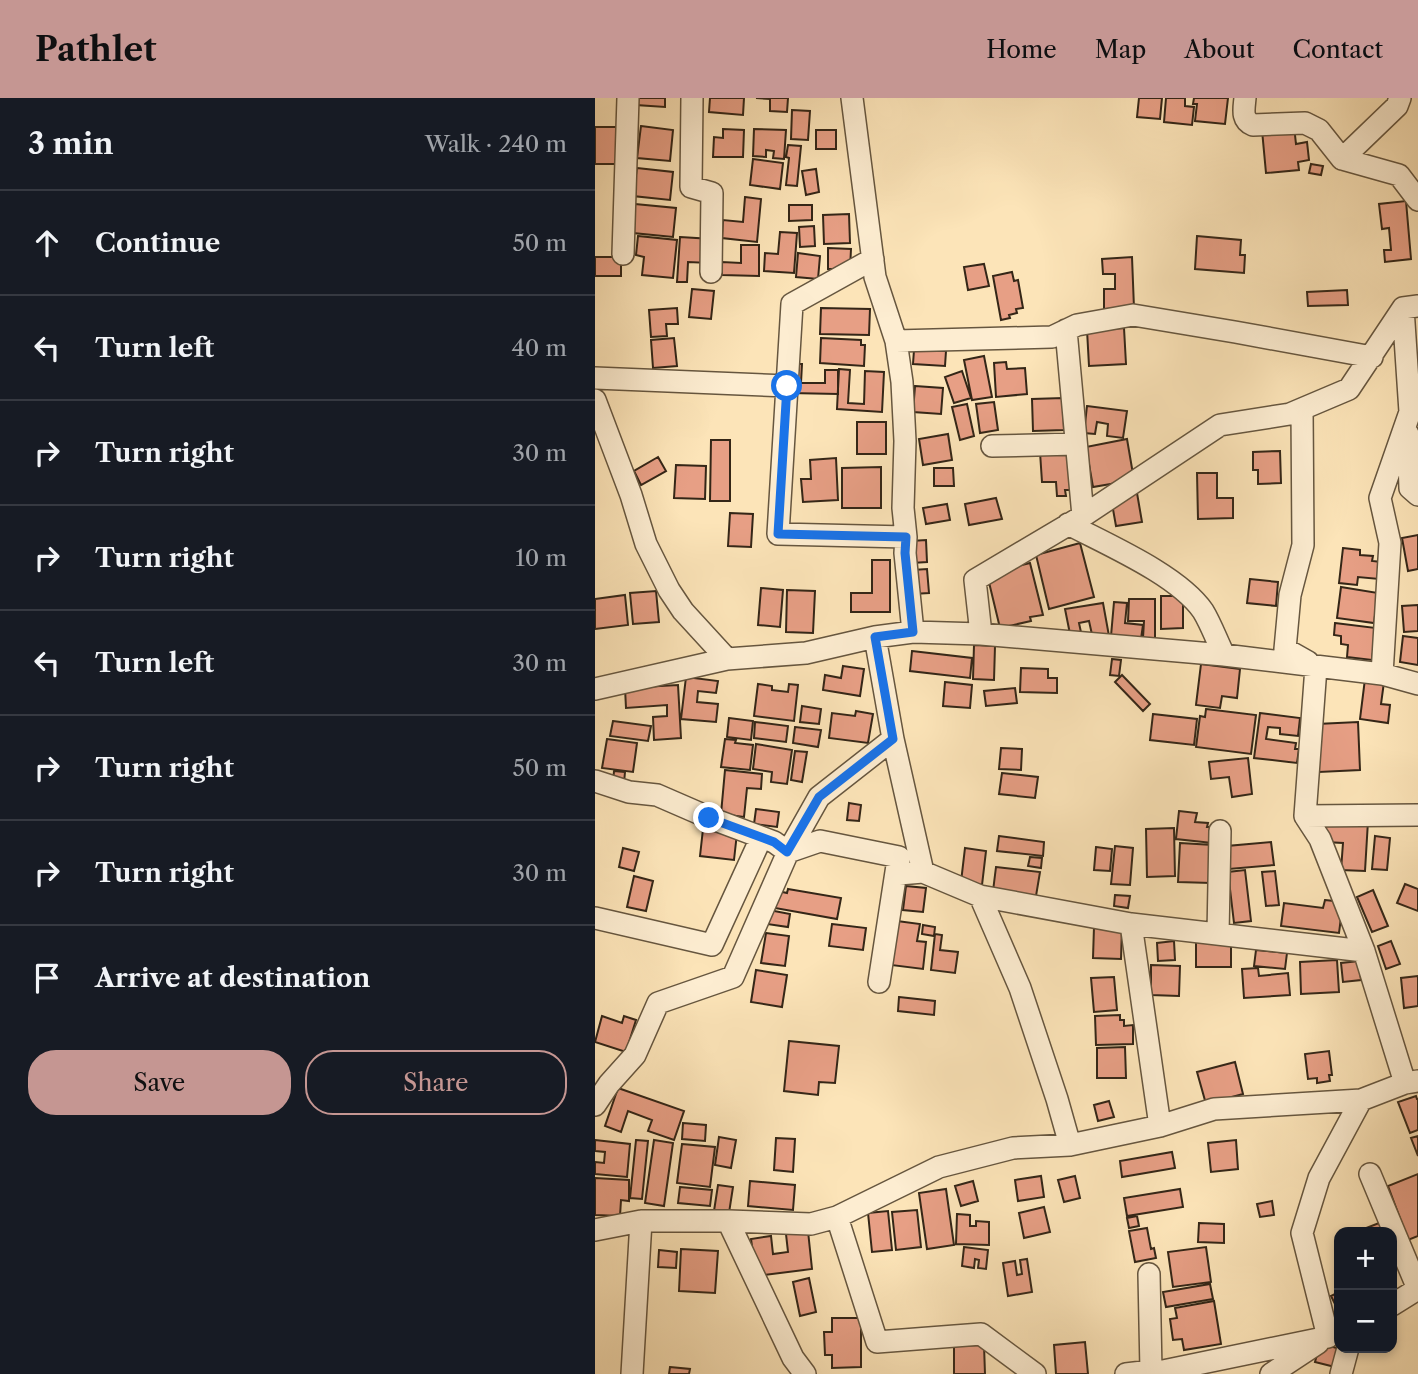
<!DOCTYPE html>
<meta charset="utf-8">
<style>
:root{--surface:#171b24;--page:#242831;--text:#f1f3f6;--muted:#9ea1a6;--line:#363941;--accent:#c59692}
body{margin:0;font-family:"Libre Caslon Text",serif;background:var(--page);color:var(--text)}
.controls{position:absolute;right:21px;bottom:21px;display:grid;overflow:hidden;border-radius:14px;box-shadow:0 4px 10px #0003}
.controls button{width:63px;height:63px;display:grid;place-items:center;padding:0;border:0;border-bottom:2px solid var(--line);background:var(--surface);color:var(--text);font:35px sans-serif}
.stop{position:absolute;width:21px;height:21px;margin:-16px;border:5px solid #1a73e8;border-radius:50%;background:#fff}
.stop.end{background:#1a73e8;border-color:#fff;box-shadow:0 2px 7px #0008}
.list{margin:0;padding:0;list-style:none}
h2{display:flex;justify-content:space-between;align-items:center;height:91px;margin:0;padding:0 28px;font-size:30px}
h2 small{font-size:23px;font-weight:400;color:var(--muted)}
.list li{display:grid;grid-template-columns:46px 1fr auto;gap:21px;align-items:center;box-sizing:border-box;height:105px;padding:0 28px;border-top:2px solid var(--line)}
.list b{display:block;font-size:26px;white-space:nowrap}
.list em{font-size:23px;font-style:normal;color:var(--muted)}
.actions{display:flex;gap:14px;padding:21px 28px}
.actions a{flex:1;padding:16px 0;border:2px solid var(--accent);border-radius:28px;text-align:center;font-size:24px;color:var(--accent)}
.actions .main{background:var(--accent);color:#111}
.icon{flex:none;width:38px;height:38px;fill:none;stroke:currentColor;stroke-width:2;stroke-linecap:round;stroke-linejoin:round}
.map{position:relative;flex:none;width:823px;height:1276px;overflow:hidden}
header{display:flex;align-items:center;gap:42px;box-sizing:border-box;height:98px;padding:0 35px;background:var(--accent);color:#111}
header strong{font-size:33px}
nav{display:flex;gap:38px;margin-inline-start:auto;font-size:24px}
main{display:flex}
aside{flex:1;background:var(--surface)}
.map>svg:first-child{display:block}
.building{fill:#e79f85;stroke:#342617;stroke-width:2}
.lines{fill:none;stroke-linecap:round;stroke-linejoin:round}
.street-casing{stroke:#66563f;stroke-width:24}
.street{stroke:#fdedd1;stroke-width:21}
.route{stroke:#1a73e8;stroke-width:9}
</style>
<header>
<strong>Pathlet</strong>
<nav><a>Home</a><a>Map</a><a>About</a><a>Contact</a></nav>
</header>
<main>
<aside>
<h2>3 min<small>Walk · 240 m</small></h2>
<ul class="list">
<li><svg class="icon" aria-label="ahead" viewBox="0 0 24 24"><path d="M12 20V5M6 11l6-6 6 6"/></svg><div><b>Continue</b></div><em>50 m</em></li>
<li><svg class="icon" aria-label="left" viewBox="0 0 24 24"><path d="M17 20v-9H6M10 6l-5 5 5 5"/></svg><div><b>Turn left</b></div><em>40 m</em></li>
<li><svg class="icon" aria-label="right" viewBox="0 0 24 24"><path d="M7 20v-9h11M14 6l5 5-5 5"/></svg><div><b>Turn right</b></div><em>30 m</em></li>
<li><svg class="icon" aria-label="right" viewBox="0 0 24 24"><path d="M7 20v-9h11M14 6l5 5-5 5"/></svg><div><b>Turn right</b></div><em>10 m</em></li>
<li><svg class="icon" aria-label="left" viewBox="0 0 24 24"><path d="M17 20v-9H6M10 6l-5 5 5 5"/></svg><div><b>Turn left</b></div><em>30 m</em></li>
<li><svg class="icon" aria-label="right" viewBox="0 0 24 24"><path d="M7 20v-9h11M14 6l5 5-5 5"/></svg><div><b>Turn right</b></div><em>50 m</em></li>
<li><svg class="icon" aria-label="right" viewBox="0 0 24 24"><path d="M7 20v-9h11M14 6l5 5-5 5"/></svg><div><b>Turn right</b></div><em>30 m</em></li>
<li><svg class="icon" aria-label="arrive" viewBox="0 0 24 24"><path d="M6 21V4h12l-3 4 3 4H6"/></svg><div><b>Arrive at destination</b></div></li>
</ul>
<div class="actions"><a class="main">Save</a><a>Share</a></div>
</aside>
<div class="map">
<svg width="823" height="1276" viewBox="0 0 823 1276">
<rect width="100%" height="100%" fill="#fce4b8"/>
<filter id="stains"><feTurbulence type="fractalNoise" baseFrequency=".00286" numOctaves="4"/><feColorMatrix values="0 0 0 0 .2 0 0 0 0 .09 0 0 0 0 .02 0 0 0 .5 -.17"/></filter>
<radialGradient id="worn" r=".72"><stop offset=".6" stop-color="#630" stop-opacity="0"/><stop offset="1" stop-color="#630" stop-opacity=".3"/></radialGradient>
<path class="building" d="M42,0H70V9L41,7Z
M115,0H149L148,17L114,14Z
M161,0H193L192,14L175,13V1Z
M544,0H567L565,21L542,19Z
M571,0H590V8L599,9L597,27L569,24Z
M599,0H633L630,26L600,23L602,6H598Z
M197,12L215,13L213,42L196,41Z
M46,28L78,32L75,63L42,60Z
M699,28L701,46L712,44L714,62L703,64L704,72L671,75L667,32Z
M0,29H22V66H0Z
M128,31L149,32L148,59H118L119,39L128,40Z
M159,31L191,32L189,61L178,60L179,53L171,52V59L158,58Z
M221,32H241V51H221Z
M193,47L206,48L202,88L191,87L194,60L191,59Z
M158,61L188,65L185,91L155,87Z
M716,66L728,68L726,77L714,75Z
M42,70L78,74L75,102L38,98Z
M221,71L224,94L211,97L207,73Z
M150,99L166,101L162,144L127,140L128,122L148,124Z
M811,103L816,161L790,164L789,152H796L794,130L787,131L784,106Z
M40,106L81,110L78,139L38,135Z
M194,107H217V122L194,123Z
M254,116L255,145L229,146L228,117Z
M219,128L220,148L205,149L204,129Z
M185,134L202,135L199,175L169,173L170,155L183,156Z
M43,138L82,142L78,180L47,177L49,159L41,157Z
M602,138L646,142L645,157H650L649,175L600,171Z
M85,139L117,141L115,165L93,164L92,184H82Z
M146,147H164V178L127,177V164L146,165Z
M233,150L256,151L255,171H233Z
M203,155L225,158L223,181L201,179Z
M0,159H26V178H0Z
M537,159L539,210L509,211V191H520V176H508L507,161Z
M389,166L394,188L373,192L369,169Z
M417,174L419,183L423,182L428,210L421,211L422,215L414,217L415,220L406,222L398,178Z
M97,191L119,193L116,221L94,219Z
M752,192L753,207L713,208L712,194Z
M82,210L83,226H71L72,238L56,239L54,212Z
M226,210L275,211L274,237L225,236Z
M529,230L531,266L494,268L492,232Z
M79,240L82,268L58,270L56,242Z
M226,240L266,242V247H270L269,268L225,265Z
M319,252L351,253L350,268L318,266Z
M389,258L397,299L377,302L369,262Z
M411,264L412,271L430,270L432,296L401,299L399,265Z
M196,266H207L206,285H230V272H243V296L195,295Z
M244,271L255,272L253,305L269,306L270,273L289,274L287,314L242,311Z
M367,273L376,300L359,305L350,279Z
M320,288L348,290L346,316L318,314Z
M468,300L469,332L438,333L437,301Z
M399,304L403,332L385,335L381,306Z
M372,306L379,338L365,342L357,309Z
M492,308L532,313L528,340L512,338L513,326L502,324L500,336L489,335Z
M262,324H291V356H262Z
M353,336L357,362L328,367L324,341Z
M532,341L539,382L498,389L491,349Z
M116,342H135V403H115Z
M476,352L478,392H470L471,398H462L461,384H447L445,354Z
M685,353L686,385L663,386V372H658V354Z
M63,359L71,373L46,387L39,373Z
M241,360L243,402L208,404L206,381H216L215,362Z
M81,367L111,368L110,401L79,400Z
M286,369V410H247V370Z
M339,370H358L359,388H339Z
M602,375H622V400H638V420L603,421Z
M542,395L547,424L521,428L516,400Z
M401,400L407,421L374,427L370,406Z
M352,406L355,422L331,426L328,410Z
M135,415L158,416L156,449L133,448Z
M823,437V471L813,473L807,440Z
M331,442L332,464L317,465L316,443Z
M485,445L499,499L454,511L441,457Z
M748,450L765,452V457L778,458L777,463L786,464L784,481L763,479L762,487L744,485Z
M277,462H295V514H256V495H277Z
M435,465L448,517L435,519L436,523L405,530L392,476Z
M332,471L334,495L318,496V472Z
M655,481L683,484L681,508L652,505Z
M746,489L783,495L779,525L742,520Z
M166,490L188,492L185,529L163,527Z
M192,492L220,493L218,535L191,534Z
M61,493L64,524L38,526L35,495Z
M30,497L33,527L0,531V501Z
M566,498H588V530L566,531Z
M534,501H560V540H548L549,523H533Z
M519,504L532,505L530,525L548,527L546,541L516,538Z
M508,505L514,538L498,541L494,523L484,525L487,539L476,541L470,511Z
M823,507V533L809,534L807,508Z
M740,525L781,530L777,562L752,559L753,547L746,546V538L739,537Z
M808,538L823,540V567L805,564Z
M379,547L400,548L399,582L378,581Z
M317,553L377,560L375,580L315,573Z
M517,561L526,562L524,578L515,577Z
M606,566L645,571L642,600L627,598L625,610L601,607Z
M248,568L269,571L265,598L228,592L230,577L246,580Z
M426,570L453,571V580H462V595L425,594Z
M527,577L555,606L548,613L520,584Z
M91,579L123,583L121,595L103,593L102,604L123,606L121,624L86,621Z
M770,581L789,584L786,606L795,607L793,625L765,621Z
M350,584L377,587L375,610L348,608Z
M163,586L177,588V592L193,594L194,586L203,587L199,623L159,618Z
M83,587L86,640L59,642L58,619L72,618V607L31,610L30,590Z
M420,590L422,605L391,608L389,593Z
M207,608L226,611L224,626L205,624Z
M611,611L661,617L656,656L601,649L605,618L610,619Z
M261,613L278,616L273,645L234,640L237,615L260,618Z
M665,615L705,620L703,638L685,636V630L673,629L671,641L701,645L700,651H704L702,665L659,660Z
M558,616L602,621L599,647L555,642Z
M134,620L158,623L156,642L132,639Z
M18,623L56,628L53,643L15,638Z
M160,624L193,628L191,644L159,640Z
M763,624L765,672L724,674L722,626Z
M200,629L226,632L223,649L198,645Z
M12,641L42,645L38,674L7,670Z
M130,641L141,642L140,645L158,647L155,672L126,669Z
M161,646L197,652L192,686L176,684L177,674L158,671Z
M406,650L427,651L426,672L404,671Z
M200,653L212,654L207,684L196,682Z
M653,660L657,696L637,699L634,679L616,681L614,664Z
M130,672L167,676L166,691L152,690L149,719L126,716Z
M19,673L30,674L29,685L18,684Z
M407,675L443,679L440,700L404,696Z
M254,705L266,707L264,723L252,722Z
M161,711L184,714L182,729L159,726Z
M584,713L602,715L600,724L613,725L612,729H619L617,745L581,741Z
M731,721L773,723L770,773L746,772L748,745L730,744Z
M579,730L580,778L552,779L551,731Z
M108,731L142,735L139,762L105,758Z
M404,738L449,744L448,758L402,753Z
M780,738L795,740L792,772L777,771Z
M676,744L679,767L634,771L632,748Z
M585,745L618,747L616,785L583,784Z
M520,748L538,750L535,787L516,786Z
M501,749L517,751L515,773L499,772Z
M28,750L44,754L39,773L24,769Z
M370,750L391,753L387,787L366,784Z
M435,759L447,760L446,770L433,768Z
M401,769L445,774L441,798L398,793Z
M650,772L656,823L639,825L633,774Z
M680,773L684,807L671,808L667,774Z
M39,778L58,783L51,813L32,809Z
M810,786L823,791V813L802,805Z
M311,788L331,790L328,814L308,812Z
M193,791L246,800L242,821L180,810L183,793L192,795Z
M778,792L793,828L777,834L762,799Z
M520,797L535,798L533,810L519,808Z
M730,802L748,804L744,835L686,828L689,805L728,810Z
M174,812L195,816L193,829L172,826Z
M302,823L325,826L322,843L331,844L328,871L296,867Z
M237,826L271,830L268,852L234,848Z
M328,827L340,829L339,838L327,836Z
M499,829H527L526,861L498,860Z
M171,835L194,838L190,868L166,865Z
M340,836L347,837L345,852L363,854L360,875L336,872Z
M601,842H636V869H601Z
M579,843L580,862L563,863L562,845Z
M796,843L805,866L791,871L783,848Z
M661,852L692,855L690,871L659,868Z
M742,862L744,894L706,896L705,864Z
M764,863L766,882L748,884L746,865Z
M556,867L585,868L584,898L556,897Z
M663,870L664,878L693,875L695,897L649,900L647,871Z
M161,872L192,877L187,909L156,904Z
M823,878V908L809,910L806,880Z
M519,879L522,912L499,914L496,880Z
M304,899L340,903L339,917L303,913Z
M525,917V922H529V928L538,927V946L501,947L500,918Z
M7,918L27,925L29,918L41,922L31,954L0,944Z
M194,943L244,948L240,985L224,984L223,997L189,993Z
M530,949L531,980H502V950Z
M734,953L737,977H734L735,983L722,985V980L713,981L710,956Z
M640,964L648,996L611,1006L602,974Z
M23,990L89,1013L79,1042L53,1033L57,1022L33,1013L26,1034L10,1028Z
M821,998L822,1001H823V1032L815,1035L803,1004Z
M514,1003L519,1019L503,1023L499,1007Z
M88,1025L111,1027L110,1043L87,1041Z
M823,1038V1058L816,1040Z
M124,1039L141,1042L136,1070L120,1067Z
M181,1040L200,1041L198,1074L179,1072Z
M0,1042L35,1046L32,1079L0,1076V1064L9,1065L10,1054L0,1053Z
M41,1042L53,1043L47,1101L35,1100Z
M59,1042L78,1045L69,1108L50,1105Z
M641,1042L643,1071L616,1074L613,1045Z
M87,1046L120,1049L115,1089L82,1085Z
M577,1054L580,1070L527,1079L525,1063Z
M823,1076V1138L813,1142L793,1088Z
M446,1078L449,1099L423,1103L420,1082Z
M480,1078L485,1100L469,1104L463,1082Z
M0,1080L34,1082V1103L26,1102L25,1118L0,1117Z
M155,1083L200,1087L198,1112L153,1108Z
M378,1083L383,1103L366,1108L360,1088Z
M123,1087L138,1089L134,1115L119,1113Z
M85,1089L117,1092L115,1108L83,1105Z
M351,1091L359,1147L332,1151L324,1095Z
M585,1091L588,1109L532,1118L529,1100Z
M677,1103L679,1117L665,1119L662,1106Z
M449,1109L455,1134L429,1140L424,1115Z
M322,1112L326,1149L301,1152L297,1114Z
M293,1113L297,1152L277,1154L273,1115Z
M362,1116L375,1117V1128H381V1123L394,1124V1147L361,1146Z
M542,1118L544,1128L534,1130L532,1120Z
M604,1125L629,1126V1145L603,1144Z
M784,1125L788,1134H761Z
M552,1130L556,1151L559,1150L561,1160L540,1164L534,1133Z
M213,1133L217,1171L161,1178L156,1141L176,1138L178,1156L193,1154L191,1136Z
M369,1149L393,1152L391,1171L383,1170L384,1162L380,1161L379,1170L367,1168Z
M611,1149L616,1184L578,1189L573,1154Z
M86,1151L123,1153L120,1195L84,1193Z
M64,1152L82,1154L81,1170L63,1169Z
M432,1161L437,1194L413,1198L408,1165L420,1163L422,1177L427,1176L425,1162Z
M214,1180L221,1214L205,1218L198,1184Z
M615,1186L618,1201L571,1209L568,1194Z
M744,1194V1211L743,1212L736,1198Z
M619,1203L626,1246L589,1252L587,1241L578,1242L575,1221L582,1220L580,1210Z
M237,1220H266V1269L237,1270V1257H230L229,1234H237Z
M490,1244L493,1276H461L459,1247Z
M725,1245L745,1251L740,1269L720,1264Z
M389,1247L390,1276H359V1248Z
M75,1269L95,1271L94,1276H74Z"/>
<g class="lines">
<g class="street-casing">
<path id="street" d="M97,0L96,89L117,95L116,174
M257,0L280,179L301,243L307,284L310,343L308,410L311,439L310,455L318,534
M650,0C649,11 646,22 658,27L710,25L724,32L747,61L804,77L823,102
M747,61L802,8L805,0
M28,156L33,0
M278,161L197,206L183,436L311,439
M471,232L488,418
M301,243L457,239L482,227L538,217L640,234L777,259
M0,280L192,288
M0,302L36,397L51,446L74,492L88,513L132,561
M707,311L708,447L695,497L690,551L713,564
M813,336L815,390L823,397
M397,348L481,346
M473,426C513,447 583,477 608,513C616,526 622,543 629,557
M386,536L380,482L488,418L625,327L695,316L754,291L808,210L823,208
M721,569L710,718L725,741L769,853L810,985
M787,576L795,445L785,400L815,314L808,210
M0,591L132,561L211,555L280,539L318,534L386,536L629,557L787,576L823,586
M298,641L328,774
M0,683L34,694L62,697L115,720L179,744L193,754L225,743L304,759V776L328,774L385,798L536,826L769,853
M710,718L823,717
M385,798L425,890L462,1001L475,1047
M0,820L117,847L166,740
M536,826L565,1028
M623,836L625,733
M284,884L303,761
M0,1007L14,986L40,957L63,905L138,879L193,754L224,699L298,641L280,539
M775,1076L823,1191
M242,1119L282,1244L386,1236L440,1276
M134,1123H133L198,1260L210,1276
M0,1132L46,1123H134L216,1126L242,1119L344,1069L418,1050L475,1047L565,1028L619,1011L766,1002L810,985L823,983
M554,1176L556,1273H568L567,1276
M797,1207L823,1191
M568,1273L733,1239L707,1135L724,1080L766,1002
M37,1276L46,1123
M531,1276L556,1273
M676,1276L723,1245
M746,1276L753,1250"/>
</g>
<use href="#street" class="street"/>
</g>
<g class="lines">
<path class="route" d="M114,720L179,744L192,754L224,699L298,641L280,539L318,534L310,455L311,439L183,436L192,288"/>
</g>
<rect width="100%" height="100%" filter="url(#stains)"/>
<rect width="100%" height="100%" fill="url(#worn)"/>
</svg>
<div class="controls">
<button>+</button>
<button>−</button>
</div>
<div class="stop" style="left:192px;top:288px"></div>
<div class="stop end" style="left:114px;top:720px"></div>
</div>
</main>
